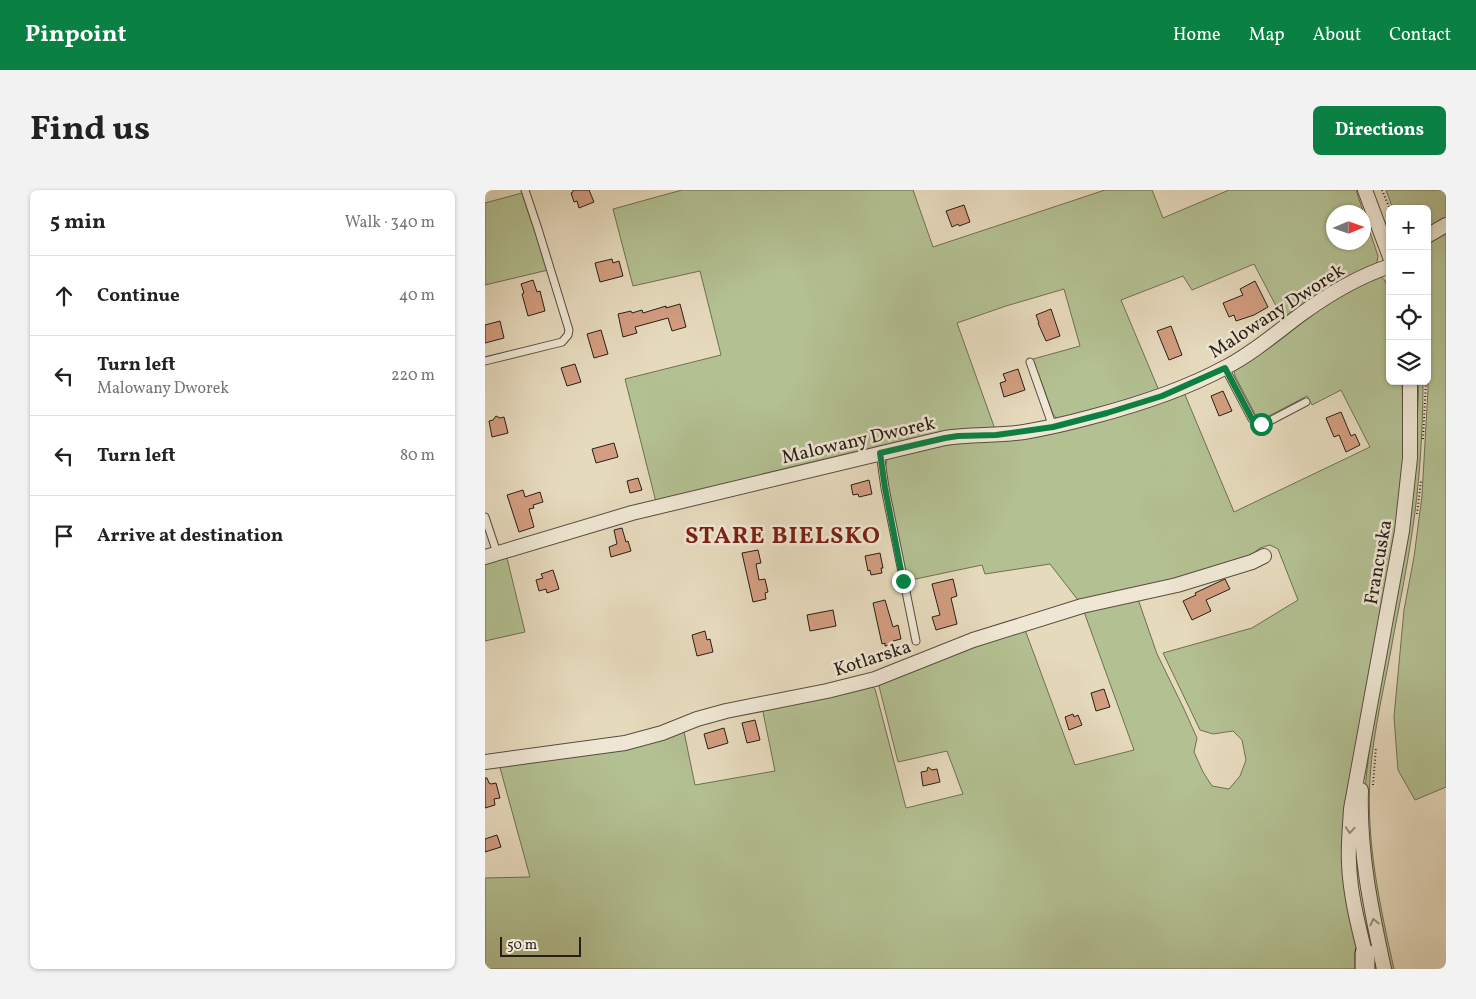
<!DOCTYPE html>
<meta charset="utf-8">
<style>
:root{--surface:#fff;--page:#f2f2f2;--text:#222;--muted:#767676;--line:#e0e0e0;--accent:#0b8043}
body{margin:0;font-family:Vollkorn,serif;background:var(--page);color:var(--text)}
.controls{position:absolute;right:15px;top:15px;display:grid;overflow:hidden;border-radius:8px;box-shadow:0 1px 4px #0004}
.controls button{width:45px;height:45px;display:grid;place-items:center;padding:0;border:0;border-bottom:1px solid var(--line);background:var(--surface);color:var(--text);font:25px sans-serif}
.compass{position:absolute;left:841px;top:15px;width:45px;height:45px;border-radius:50%;background:var(--surface);box-shadow:0 1px 4px #0004;rotate:88deg}
.scale{position:absolute;left:15px;bottom:12px;width:81px;box-sizing:border-box;padding-left:5px;border:2px solid #291e17;border-top:0;font-size:14px;line-height:18px;white-space:nowrap;color:#291e17;-webkit-text-stroke:4px #efe7d4;paint-order:stroke}
.stop{position:absolute;width:15px;height:15px;margin:-11px;border:4px solid #0b8043;border-radius:50%;background:#fff}
.stop.end{background:#0b8043;border-color:#fff;box-shadow:0 1px 5px #0008}
.list{margin:0;padding:0;list-style:none}
h2{display:flex;justify-content:space-between;align-items:center;height:65px;margin:0;padding:0 20px;font-size:21px}
h2 small{font-size:16px;font-weight:400;color:var(--muted)}
.list li{display:grid;grid-template-columns:32px 1fr auto;gap:15px;align-items:center;box-sizing:border-box;height:80px;padding:0 20px;border-top:1px solid var(--line)}
.list b{display:block;font-size:19px;white-space:nowrap}
.list p{margin:0;font-size:16px;white-space:nowrap;color:var(--muted)}
.list em{font-size:16px;font-style:normal;color:var(--muted)}
.icon{flex:none;width:28px;height:28px;fill:none;stroke:currentColor;stroke-width:2;stroke-linecap:round;stroke-linejoin:round}
.map{position:relative;flex:none;width:961px;height:779px;overflow:hidden;border-radius:8px}
header{display:flex;align-items:center;gap:30px;box-sizing:border-box;height:70px;padding:0 25px;background:var(--accent);color:#fff}
header strong{font-size:24px}
nav{display:flex;gap:28px;margin-inline-start:auto;font-size:18px}
.intro{display:flex;align-items:center;justify-content:space-between;box-sizing:border-box;height:120px;padding:0 30px}
h1{margin:0;font-size:35px}
.button{padding:12px 22px;border-radius:8px;background:var(--accent);color:#fff;font-size:18px;font-weight:700}
main{display:flex;gap:30px;padding:0 30px}
aside{flex:1;background:var(--surface);border-radius:8px;box-shadow:0 1px 4px #0004}
.map>svg:first-child{display:block}
.green{fill:#b3c092;stroke:#6e6f54;fill-rule:evenodd}
.building{fill:#d29d80;stroke:#291e17}
.lines{fill:none;stroke-linecap:round;stroke-linejoin:round}
.service-casing{stroke:#584d40;stroke-width:9}
.minor-casing{stroke:#584d40;stroke-width:16}
.secondary-casing{stroke:#291e17;stroke-width:21}
.path{stroke:#291e17;stroke-width:2;stroke-dasharray:1 2.5;stroke-linecap:butt}
.service{stroke:#efe7d4;stroke-width:7}
.minor{stroke:#efe7d4;stroke-width:14}
.secondary{stroke:#efe7d4;stroke-width:19}
.oneway{stroke:#968d7f}
.route{stroke:#0b8043;stroke-width:6}
.labels{text-anchor:middle;stroke-width:5;stroke-linejoin:round;paint-order:stroke}
.street-label{font-size:19px;fill:#291e17;stroke:#efe7d4}
.district-label{font-size:24px;font-weight:bold;letter-spacing:1px;fill:#7a1f14;stroke:#efe7d4}
</style>
<header>
<strong>Pinpoint</strong>
<nav><a>Home</a><a>Map</a><a>About</a><a>Contact</a></nav>
</header>
<div class="intro"><h1>Find us</h1><a class="button">Directions</a></div>
<main>
<aside>
<h2>5 min<small>Walk · 340 m</small></h2>
<ul class="list">
<li><svg class="icon" aria-label="ahead" viewBox="0 0 24 24"><path d="M12 20V5M6 11l6-6 6 6"/></svg><div><b>Continue</b></div><em>40 m</em></li>
<li><svg class="icon" aria-label="left" viewBox="0 0 24 24"><path d="M17 20v-9H6M10 6l-5 5 5 5"/></svg><div><b>Turn left</b><p>Malowany Dworek</p></div><em>220 m</em></li>
<li><svg class="icon" aria-label="left" viewBox="0 0 24 24"><path d="M17 20v-9H6M10 6l-5 5 5 5"/></svg><div><b>Turn left</b></div><em>80 m</em></li>
<li><svg class="icon" aria-label="arrive" viewBox="0 0 24 24"><path d="M6 21V4h12l-3 4 3 4H6"/></svg><div><b>Arrive at destination</b></div></li>
</ul>
</aside>
<div class="map">
<svg width="961" height="779" viewBox="0 0 961 779">
<rect width="100%" height="100%" fill="#e6dabd"/>
<filter id="stains"><feTurbulence type="fractalNoise" baseFrequency=".004" numOctaves="4"/><feColorMatrix values="0 0 0 0 .2 0 0 0 0 .09 0 0 0 0 .02 0 0 0 .5 -.17"/></filter>
<radialGradient id="worn" r=".72"><stop offset=".6" stop-color="#630" stop-opacity="0"/><stop offset="1" stop-color="#630" stop-opacity=".3"/></radialGradient>
<path class="green" d="M197,0H428L448,57L620,0H667L678,28L744,0H871L893,66L892,72L889,76L800,133L769,74L707,100L698,86L636,110L675,203L576,230L571,228L568,224L548,169L595,156L579,99L521,116L472,133L511,242L171,312L140,189L236,165L215,81L148,96L128,19ZM848,22H878V52H848Z
M901,0H961V29L942,40V19H908Z
M37,3L63,80L0,95V13Z
M961,41V597L930,610L913,580L909,527L919,420L929,367L937,306L943,199L942,53Z
M890,86C894,87 898,87 900,91C909,106 905,170 905,191H917L919,266L914,322L861,618L876,779H0V688L45,687L14,574L198,537L210,595L290,581L277,517L386,495L390,499L421,618L478,604L462,561L413,572L394,496L395,493L539,437L590,575L649,560L598,419L651,409L654,412L672,464L699,519L712,548L709,562L718,582L727,596L744,599L755,586L761,570L757,550L748,541L728,544L715,540L678,463L767,438L813,410L793,359L785,355L775,358L755,373L596,414L565,374L500,384L497,375L421,391L400,280L402,269L457,252L509,249L698,200L749,322L885,257L856,200L827,215L822,206L778,229L773,228L770,224L750,186L749,180L831,118Z
M934,191H938C938,229 936,267 932,305C927,351 918,397 909,443C901,491 888,539 885,588C881,653 895,716 909,779H906L887,694L880,611L881,588L888,531L930,276Z
M21,364L40,442L0,451V370Z"/>
<path class="building" d="M88,0H104L109,12L94,18L92,11L89,12L86,3L88,2Z
M479,15L485,32L474,36L473,34L467,37L461,21Z
M127,69L128,73L134,71L138,86L115,92L110,73Z
M48,90L52,102L55,101L60,121L43,126L37,104L39,103L36,94Z
M770,91L783,117L769,125L751,131L749,125L744,127L738,113L758,105L755,99Z
M195,114L201,137L187,141L183,128L150,137L152,143L138,147L133,124L146,121L147,123L157,120L158,123L181,116V118Z
M566,119L575,146L561,151L553,133H554L551,125Z
M15,131L19,148L0,153V135Z
M686,136L697,165L684,170L672,141Z
M116,140L123,164L109,168L102,144Z
M90,174L96,192L82,196L76,178Z
M533,179L540,200L519,207L515,193L521,191L518,184Z
M738,201L747,221L734,226L726,206Z
M856,222L866,246L870,244L875,255L861,262L854,245L849,247L841,228Z
M11,226L15,228L19,227L23,243L7,247L4,231L8,230Z
M129,253L133,267L111,273L107,259Z
M153,288L157,300L145,303L142,291Z
M384,290L387,304L374,307L373,304L368,305L366,295Z
M38,300L40,307L55,302L58,312L48,315L49,318L44,319L49,337L34,342L22,305Z
M137,338L141,352L143,351L146,361L126,367L124,357L132,354L129,340Z
M273,360L276,373L271,374L274,390L280,389L283,402L280,403L281,409L268,412L257,363Z
M395,363L398,378H396L397,383L386,385L385,380L383,381L380,366Z
M68,380L74,399L62,403L61,399L54,401L51,390L58,388L56,384Z
M468,389L472,406L466,408L472,434L451,440L447,427L455,425L447,394Z
M740,389L745,399L721,410L726,421L707,430L698,411L711,405L710,403Z
M400,410L408,437L413,435L416,449L408,451L409,454L400,456V453L397,454L388,413Z
M348,420L351,436L325,441L322,425Z
M220,441L222,450L225,449L228,462L212,466L207,445Z
M619,499L625,517L611,521L606,503Z
M588,524L589,527L593,525L597,535L584,540L580,527Z
M270,530L275,550L262,553L257,533Z
M239,538L243,553L223,559L219,544Z
M443,577L447,580L452,579L455,592L438,596L436,582L442,581Z
M0,588H2L4,593L6,594L11,593L15,608L9,609L10,615L0,618Z
M12,645L16,657L0,662V649Z"/>
<g class="lines">
<g class="service-casing">
<path id="service" d="M0,171L77,152L83,145L84,140L53,39L40,0
M545,172L568,237
M740,178L767,229C772,233 775,234 781,233L821,212
M395,263L400,298L431,451
M0,327L12,363"/>
</g>
<g class="minor-casing">
<path id="minor" d="M880,0L905,67
M942,46L961,35
M0,367L147,323L460,248C486,244 513,246 539,242C562,238 584,233 606,227C652,215 699,200 741,177C768,163 791,143 815,125C841,106 875,86 905,76
M0,572L140,553L177,543L212,529L241,521L342,501L390,489L488,450L597,416L692,395L767,372L779,366
M876,600C874,662 886,719 899,779
M882,771C874,739 865,705 864,673C863,655 865,637 866,619L917,341L925,268V191"/>
</g>
<g class="secondary-casing">
<path id="secondary" d="M880,779V763"/>
</g>
<path class="path" d="M897,0L905,19
M938,249L941,191
M932,324L936,291
M888,595L891,557"/>
<use href="#service" class="service"/>
<use href="#minor" class="minor"/>
<use href="#secondary" class="secondary"/>
</g>
<defs><path id="oneway-chevron" d="M-2-3.5L2.5 0L-2 3.5" fill="none" stroke-width="1.6" stroke-linecap="round" stroke-linejoin="round" transform="scale(1.25)"/></defs>
<g class="oneway">
<use href="#oneway-chevron" transform="translate(865 640) rotate(94)"/>
<use href="#oneway-chevron" transform="translate(889 732) rotate(-103)"/>
</g>
<g class="lines">
<path class="route" d="M418,391L400,298L395,263L460,248L473,246L511,245L568,237L622,223L677,206L740,178L767,229L776,234"/>
</g>
<g class="labels">
<g class="street-label">
<text transform="translate(791 120) rotate(-33)" y="7">Malowany Dworek</text>
<text transform="translate(373 249) rotate(-13)" y="7">Malowany Dworek</text>
<text transform="translate(892 372) rotate(-80)" y="7">Francuska</text>
<text transform="translate(387 467) rotate(-18)" y="7">Kotlarska</text>
</g>
<g class="district-label">
<text x="298" y="353">STARE BIELSKO</text>
</g>
</g>
<rect width="100%" height="100%" filter="url(#stains)"/>
<rect width="100%" height="100%" fill="url(#worn)"/>
</svg>
<div class="controls">
<button>+</button>
<button>−</button>
<button><svg class="icon" aria-label="locate" viewBox="0 0 24 24"><circle cx="12" cy="12" r="6"/><path d="M12 2v4M12 18v4M2 12h4M18 12h4"/></svg></button>
<button><svg class="icon" aria-label="layers" viewBox="0 0 24 24"><path d="M12 4l9 5-9 5-9-5zM3 14l9 5 9-5"/></svg></button>
</div>
<svg class="compass" viewBox="-18 -18 36 36"><path d="M0-13l5 13h-10z" fill="#e53935"/><path d="M0 13l5-13h-10z" fill="#767676"/></svg>
<div class="scale">50 m</div>
<div class="stop" style="left:776px;top:234px"></div>
<div class="stop end" style="left:418px;top:391px"></div>
</div>
</main>
